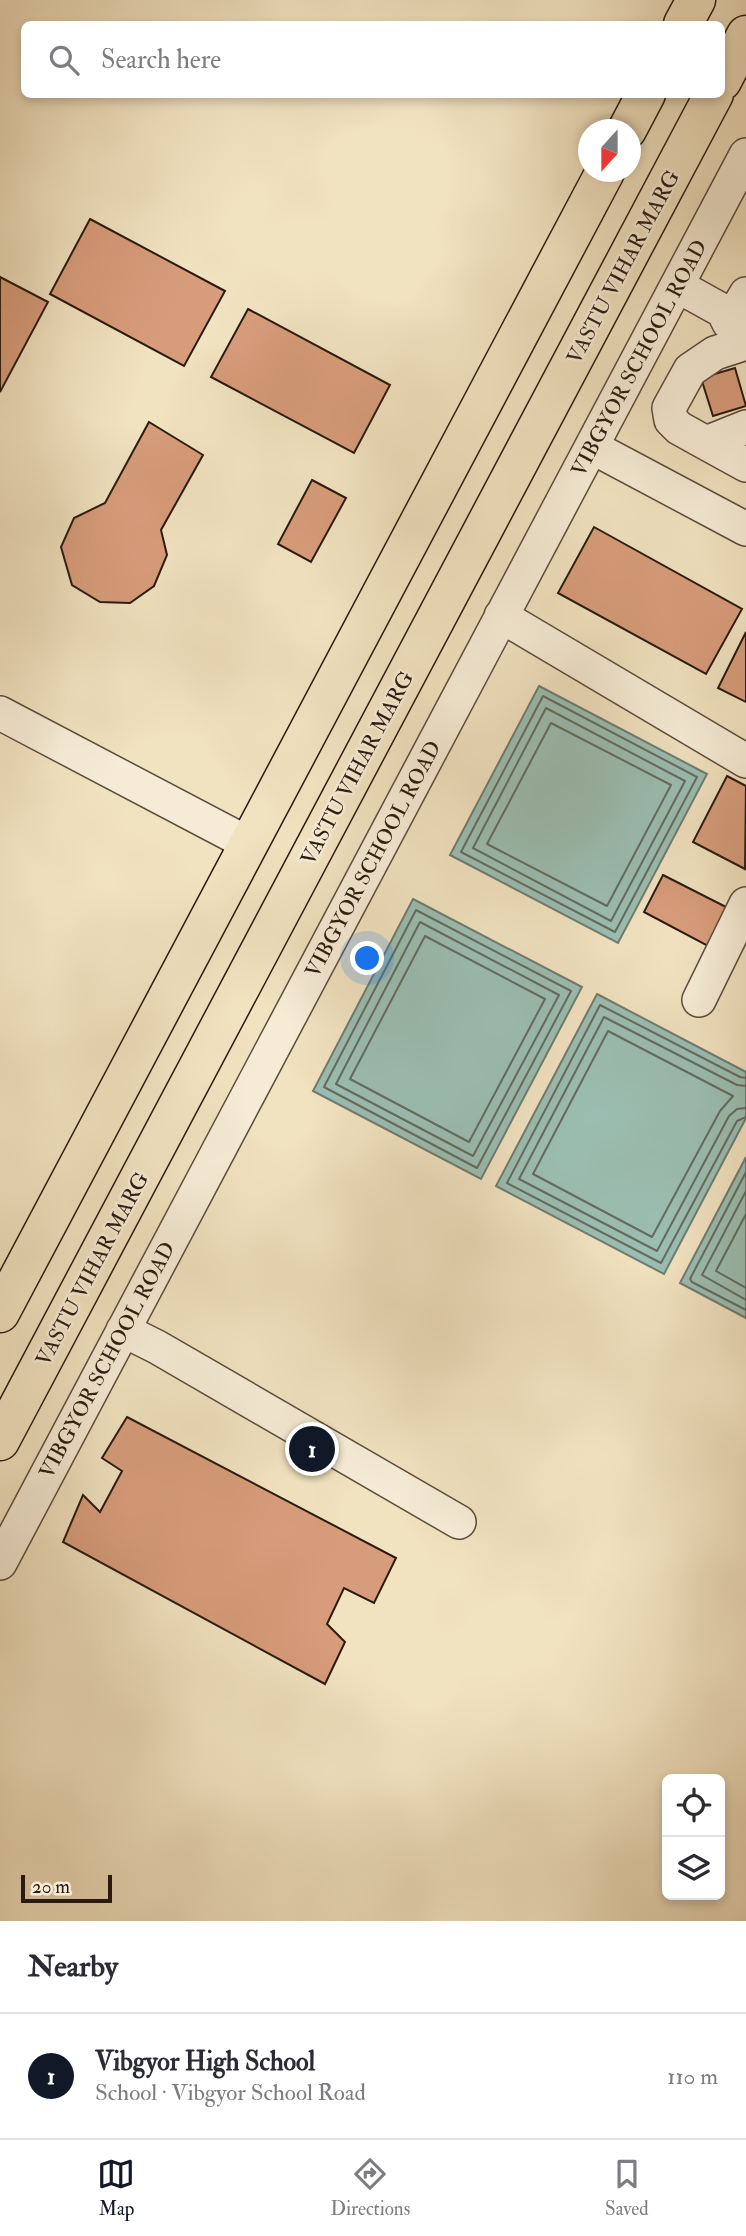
<!DOCTYPE html>
<meta charset="utf-8">
<style>
:root{--surface:#fff;--page:#f2f2f3;--text:#2b2b33;--muted:#7c7c81;--line:#e1e1e2;--accent:#111827}
body{margin:0;font-family:"IM FELL Double Pica",serif;background:var(--page);color:var(--text)}
.controls{position:absolute;right:21px;bottom:21px;display:grid;overflow:hidden;border-radius:10px;box-shadow:0 4px 10px #0003}
.controls button{width:63px;height:63px;display:grid;place-items:center;padding:0;border:0;border-bottom:2px solid var(--line);background:var(--surface);color:var(--text);font:35px sans-serif}
.compass{position:absolute;left:578px;top:119px;width:63px;height:63px;border-radius:50%;background:var(--surface);box-shadow:0 4px 10px #0003;rotate:201deg}
.scale{position:absolute;left:21px;bottom:18px;width:91px;box-sizing:border-box;padding-left:7px;border:4px solid #2a1a0f;border-top:0;font-size:19px;line-height:24px;white-space:nowrap;color:#2a1a0f;-webkit-text-stroke:5px #f6ecd6;paint-order:stroke}
.you{position:absolute;left:368px;top:959px;width:24px;height:24px;margin:-18px;border:5px solid #fff;border-radius:50%;background:#1a73e8;box-shadow:0 0 0 10px #1a73e833}
.badge{display:grid;place-items:center;width:46px;height:46px;border-radius:50%;background:var(--accent);color:#fff;font-size:23px;font-weight:700}
.pin{position:absolute;translate:-50% -50%;border:4px solid #fff;box-shadow:0 2px 7px #0006}
.list{margin:0;padding:0;list-style:none}
h2{display:flex;justify-content:space-between;align-items:center;height:91px;margin:0;padding:0 28px;font-size:30px}
h2 small{font-size:23px;font-weight:400;color:var(--muted)}
.list li{display:grid;grid-template-columns:46px 1fr auto;gap:21px;align-items:center;box-sizing:border-box;height:126px;padding:0 28px;border-top:2px solid var(--line)}
.list b{display:block;font-size:26px;white-space:nowrap}
.list p{margin:0;font-size:23px;white-space:nowrap;color:var(--muted)}
.list em{font-size:23px;font-style:normal;color:var(--muted)}
.icon{flex:none;width:38px;height:38px;fill:none;stroke:currentColor;stroke-width:2;stroke-linecap:round;stroke-linejoin:round}
.map{position:relative;flex:none;width:746px;height:1921px;overflow:hidden}
.search{position:absolute;background:var(--surface);box-shadow:0 4px 10px #0003;left:21px;right:21px;top:21px;height:77px;display:flex;align-items:center;gap:18px;box-sizing:border-box;padding:0 24px;border-radius:10px;color:var(--muted);font-size:26px}
.sheet{height:217px;background:var(--surface)}
nav{display:flex;justify-content:space-around;align-items:center;box-sizing:border-box;height:98px;border-top:2px solid var(--line);background:var(--surface);font-size:19px;color:var(--muted)}
nav a{display:grid;justify-items:center;gap:4px}
nav .on{color:var(--accent)}
.map>svg:first-child{display:block}
.water{fill:#9bbeb2;stroke:#6e7c71;stroke-width:2}
.lines{fill:none;stroke-linecap:round;stroke-linejoin:round}
.shore{stroke:#626c60;stroke-width:2}
.building{fill:#d79c7b;stroke:#2a1a0f;stroke-width:2}
.minor-casing{stroke:#5c4c3b;stroke-width:36}
.major-casing{stroke:#2a1a0f;stroke-width:41}
.minor{stroke:#f6ecd6;stroke-width:33}
.major{stroke:#f1e2c0;stroke-width:38}
.labels{text-anchor:middle;stroke-width:5;stroke-linejoin:round;paint-order:stroke}
.street-label{font-size:21px;fill:#2a1a0f;stroke:#f6ecd6}
</style>
<div class="map">
<svg width="746" height="1921" viewBox="0 0 746 1921">
<rect width="100%" height="100%" fill="#f1e2c0"/>
<filter id="stains"><feTurbulence type="fractalNoise" baseFrequency=".00286" numOctaves="4"/><feColorMatrix values="0 0 0 0 .2 0 0 0 0 .09 0 0 0 0 .02 0 0 0 .5 -.17"/></filter>
<radialGradient id="worn" r=".72"><stop offset=".6" stop-color="#630" stop-opacity="0"/><stop offset="1" stop-color="#630" stop-opacity=".3"/></radialGradient>
<path class="water" d="M539,686L707,774L618,943L450,855Z
M413,899L582,987L481,1179L313,1091Z
M597,994L746,1072V1118L664,1274L496,1186Z
M746,1157V1318L680,1283Z"/>
<g class="lines">
<path class="shore" d="M543,696L697,777L615,932L461,852Z
M546,708L685,781L611,921L473,848Z
M551,723L671,785L607,906L487,844Z
M416,910L571,991L477,1168L324,1087Z
M420,922L559,995L473,1156L336,1084Z
M425,936L545,999L469,1142L350,1079Z
M608,1031L733,1096L720,1111L652,1237L533,1174Z
M746,1078L740,1077L600,1005L507,1183L661,1263L737,1121L746,1117
M746,1086L737,1085L604,1017L519,1179L657,1251L729,1116L737,1109L746,1108
M746,1172L690,1279L692,1282L746,1310
M746,1191L702,1275L746,1300
M746,1214L716,1271L746,1288"/>
</g>
<path class="building" d="M90,219L225,291L184,366L50,294Z
M0,277L48,302L0,392Z
M248,309L390,385L354,453L211,377Z
M735,368L746,406L713,416L701,378Z
M149,422L203,455L161,530L167,555L154,586L130,603L100,602L72,585L61,547L74,518L105,503Z
M312,480L346,498L311,562L278,544Z
M594,527L742,609L706,674L558,593Z
M746,632V702L718,688Z
M727,776L746,786L745,869L693,842Z
M663,875L728,908L708,946L644,912Z
M127,1417L396,1558L374,1603L344,1588L327,1624L345,1642L325,1684L63,1542L83,1495L100,1512L122,1471L102,1458Z"/>
<g class="lines">
<g class="minor-casing">
<path id="minor" d="M678,286L723,311L729,323L746,333
M729,323L746,294
M746,343L715,353L690,370L669,408L671,420L679,428L706,443L746,427
M706,443L746,465
M592,447L746,529
M501,616L746,761
M0,713L249,844
M699,1000L746,904
M123,1330L157,1347L459,1522
M0,1563L746,155"/>
</g>
<g class="major-casing">
<path id="major" d="M683,24L696,0
M722,81L746,35
M627,130L646,94
M0,1313L605,172
M0,1441L714,94"/>
</g>
<use href="#minor" class="minor"/>
<use href="#major" class="major"/>
</g>
<g class="labels">
<g class="street-label">
<text transform="translate(623 267) rotate(-62)" y="7">VASTU VIHAR MARG</text>
<text transform="translate(639 358) rotate(-62)" y="7">VIBGYOR SCHOOL ROAD</text>
<text transform="translate(357 768) rotate(-62)" y="7">VASTU VIHAR MARG</text>
<text transform="translate(373 859) rotate(-62)" y="7">VIBGYOR SCHOOL ROAD</text>
<text transform="translate(92 1269) rotate(-62)" y="7">VASTU VIHAR MARG</text>
<text transform="translate(107 1360) rotate(-62)" y="7">VIBGYOR SCHOOL ROAD</text>
</g>
</g>
<rect width="100%" height="100%" filter="url(#stains)"/>
<rect width="100%" height="100%" fill="url(#worn)"/>
</svg>
<div class="controls">
<button><svg class="icon" aria-label="locate" viewBox="0 0 24 24"><circle cx="12" cy="12" r="6"/><path d="M12 2v4M12 18v4M2 12h4M18 12h4"/></svg></button>
<button><svg class="icon" aria-label="layers" viewBox="0 0 24 24"><path d="M12 4l9 5-9 5-9-5zM3 14l9 5 9-5"/></svg></button>
</div>
<svg class="compass" viewBox="-18 -18 36 36"><path d="M0-13l5 13h-10z" fill="#e53935"/><path d="M0 13l5-13h-10z" fill="#7c7c81"/></svg>
<div class="scale">20 m</div>
<div class="you"></div>
<div class="pin badge" style="left:312px;top:1449px">1</div>
<div class="search"><svg class="icon" aria-label="search" viewBox="0 0 24 24"><circle cx="10" cy="10" r="6"/><path d="M15 15l6 6"/></svg>Search here</div>
</div>
<section class="sheet">
<h2>Nearby<small></small></h2>
<ul class="list">
<li><span class="badge">1</span><div><b>Vibgyor High School</b><p>School · Vibgyor School Road</p></div><em>110 m</em></li>
</ul>
</section>
<nav>
<a class="on"><svg class="icon" aria-label="map" viewBox="0 0 24 24"><path d="M3 6l6-2 6 2 6-2v14l-6 2-6-2-6 2zM9 4v14M15 6v14"/></svg>Map</a>
<a><svg class="icon" aria-label="directions" viewBox="0 0 24 24"><path d="M12 3l9 9-9 9-9-9zM9 14v-3h6M13 9l2 2-2 2"/></svg>Directions</a>
<a><svg class="icon" aria-label="saved" viewBox="0 0 24 24"><path d="M7 4h10v16l-5-4-5 4z"/></svg>Saved</a>
</nav>
